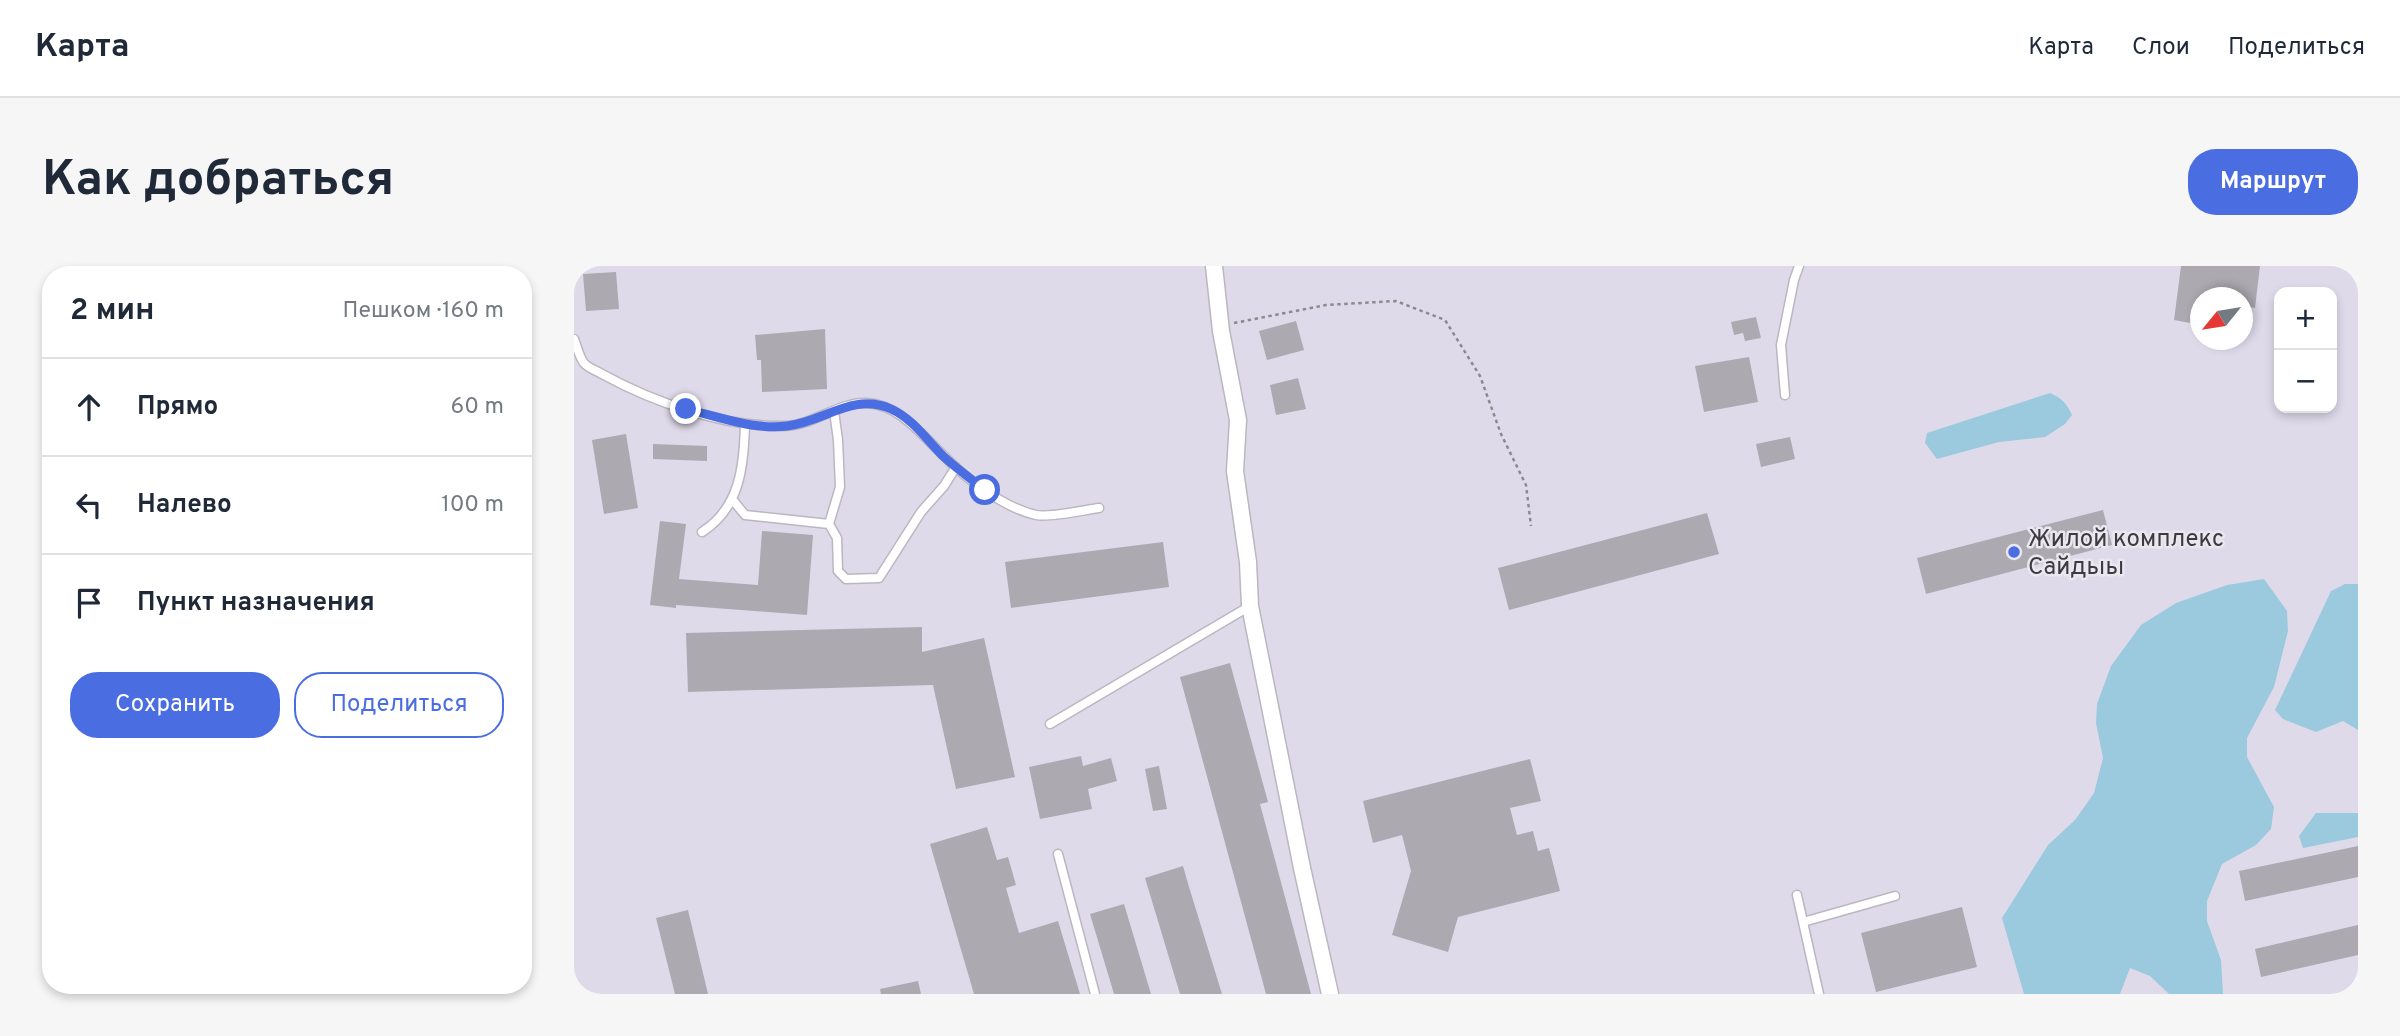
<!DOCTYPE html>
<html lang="ru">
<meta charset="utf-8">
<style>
:root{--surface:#fff;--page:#f6f6f7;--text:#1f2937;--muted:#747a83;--line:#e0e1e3;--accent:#4a6de1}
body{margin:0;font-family:Overpass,sans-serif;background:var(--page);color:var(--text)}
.controls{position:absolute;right:21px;top:21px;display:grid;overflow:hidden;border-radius:14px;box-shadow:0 4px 10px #0003}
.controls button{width:63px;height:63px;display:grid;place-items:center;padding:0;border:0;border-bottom:2px solid var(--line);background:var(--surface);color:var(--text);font:35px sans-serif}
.compass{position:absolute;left:1616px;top:21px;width:63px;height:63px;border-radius:50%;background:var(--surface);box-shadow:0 4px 10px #0003;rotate:240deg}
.stop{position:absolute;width:21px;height:21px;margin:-16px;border:5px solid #4a6de1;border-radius:50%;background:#fff}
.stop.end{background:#4a6de1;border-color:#fff;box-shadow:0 2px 7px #0008}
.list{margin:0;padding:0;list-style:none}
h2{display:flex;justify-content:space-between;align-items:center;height:91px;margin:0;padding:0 28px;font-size:30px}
h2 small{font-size:23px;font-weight:400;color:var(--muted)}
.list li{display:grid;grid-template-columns:46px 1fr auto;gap:21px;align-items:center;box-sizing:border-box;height:98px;padding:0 28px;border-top:2px solid var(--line)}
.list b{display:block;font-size:26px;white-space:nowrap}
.list em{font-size:23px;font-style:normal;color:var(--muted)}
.actions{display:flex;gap:14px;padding:21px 28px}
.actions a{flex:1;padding:16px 0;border:2px solid var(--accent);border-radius:28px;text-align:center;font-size:24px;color:var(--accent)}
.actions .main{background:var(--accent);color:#fff}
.icon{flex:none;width:38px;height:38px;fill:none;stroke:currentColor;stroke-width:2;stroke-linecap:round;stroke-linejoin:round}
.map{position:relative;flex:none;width:1784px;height:728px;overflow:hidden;border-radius:28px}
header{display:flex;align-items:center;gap:42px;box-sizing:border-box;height:98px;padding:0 35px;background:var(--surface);border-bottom:2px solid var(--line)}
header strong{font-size:33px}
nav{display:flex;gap:38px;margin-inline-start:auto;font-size:24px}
.intro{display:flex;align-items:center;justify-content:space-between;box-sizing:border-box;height:168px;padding:0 42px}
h1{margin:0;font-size:49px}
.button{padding:18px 32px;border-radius:28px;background:var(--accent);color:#fff;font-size:24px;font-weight:700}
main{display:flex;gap:42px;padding:0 42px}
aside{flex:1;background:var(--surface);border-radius:28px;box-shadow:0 4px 10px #0003}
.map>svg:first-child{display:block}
.built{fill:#dfdaea;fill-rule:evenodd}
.water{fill:#9bc9de}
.building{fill:#aca9b1}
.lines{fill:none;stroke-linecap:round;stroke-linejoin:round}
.service-casing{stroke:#bab7c0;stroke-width:11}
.minor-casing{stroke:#bab7c0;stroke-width:19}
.path{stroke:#8c8a8f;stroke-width:2.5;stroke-dasharray:3.5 3.5;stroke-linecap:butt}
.service{stroke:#fff;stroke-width:8}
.minor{stroke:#fff;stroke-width:16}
.route{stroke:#4a6de1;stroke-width:9}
.poi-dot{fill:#4a6de1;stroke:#eae7f0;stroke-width:2.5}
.labels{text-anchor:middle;stroke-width:5;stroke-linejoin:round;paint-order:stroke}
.poi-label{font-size:24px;fill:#3c3b3e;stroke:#eae7f0;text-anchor:start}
</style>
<header>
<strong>Карта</strong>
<nav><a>Карта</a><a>Слои</a><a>Поделиться</a></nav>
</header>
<div class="intro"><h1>Как добраться</h1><a class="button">Маршрут</a></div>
<main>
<aside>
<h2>2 мин<small>Пешком · 160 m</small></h2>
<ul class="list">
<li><svg class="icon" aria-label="ahead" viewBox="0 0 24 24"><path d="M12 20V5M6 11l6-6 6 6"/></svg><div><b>Прямо</b></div><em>60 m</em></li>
<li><svg class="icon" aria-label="left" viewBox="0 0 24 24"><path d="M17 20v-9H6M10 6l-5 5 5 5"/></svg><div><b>Налево</b></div><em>100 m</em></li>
<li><svg class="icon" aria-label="arrive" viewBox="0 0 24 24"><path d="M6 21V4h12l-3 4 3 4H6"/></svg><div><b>Пункт назначения</b></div></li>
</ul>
<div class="actions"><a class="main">Сохранить</a><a>Поделиться</a></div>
</aside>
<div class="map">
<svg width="1784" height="728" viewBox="0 0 1784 728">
<rect width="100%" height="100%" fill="#eae7f0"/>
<path class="built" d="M0,0H1784V728H0ZM1705,26H1758V142H1705ZM1626,32H1668V74H1626Z"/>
<path class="water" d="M1476,127C1488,132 1493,138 1498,149L1491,158L1471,171L1425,176L1363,193L1351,177L1353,167Z
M1690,313L1713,345L1714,365L1700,421L1673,472V491L1700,541L1697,563L1682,579L1648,598L1633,635V655L1647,694L1649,728H1595L1576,710L1556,702L1546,728H1450L1428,652L1474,579L1501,554L1520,527L1529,492L1522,457L1523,438L1537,400L1567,359L1602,337L1653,319Z
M1771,318H1784V464L1769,455L1742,466L1709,453L1701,444L1757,325Z
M1742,547H1784V571L1729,582L1725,570Z"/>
<path class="building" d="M1607,0H1686L1681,42L1669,40V32H1627V59L1600,54Z
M42,6L45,43L12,45L9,8Z
M1182,51L1187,72L1171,75L1169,67L1160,69L1157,56Z
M722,55L730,84L693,94L685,65Z
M251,63L253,123L188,126L187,94H183L181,69Z
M1175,91L1184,136L1130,146L1121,100Z
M724,112L732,143L702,149L696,119Z
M52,168L64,242L30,248L18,174Z
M1216,171L1221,193L1187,201L1182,178Z
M79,178L133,180V195L79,193Z
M1529,244L1538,279L1352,328L1343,292Z
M1133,247L1145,288L935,344L924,302Z
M86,255L112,258L105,313L184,319L188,265L239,269L233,349L102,339V342L76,339Z
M589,276L595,321L437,342L431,296Z
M348,361V386L410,372L441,511L382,523L359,419L114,426L112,367Z
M656,397L694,536L686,538L737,728H692L606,411Z
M507,490L509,500L537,492L543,515L514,523L518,543L466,553L455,501Z
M956,493L967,535L936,542L943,569L959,565L964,585L975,582L986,625L884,651L874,686L818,669L837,605L828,569L799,577L789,535Z
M585,500L593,543L579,545L571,503Z
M413,561L423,594L434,591L442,619L432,622L445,667L484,655L506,728H400L356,578Z
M1784,580V611L1671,635L1665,605Z
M609,600L615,621L648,728H606L571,612Z
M550,638L577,728H540L516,648Z
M1388,641L1403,701L1302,726L1287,667Z
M114,644L134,728H101L82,652Z
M1784,659V689L1687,711L1681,683Z
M344,715L347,728H307L306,723Z"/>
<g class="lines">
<g class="service-casing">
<path id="service" d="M0,73C3,80 5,91 10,97C14,102 23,105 28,108C79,136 152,162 211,160C240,159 265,136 292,137C325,138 347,168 369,189C391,212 430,242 462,249C475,252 510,244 525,242
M1211,129L1207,79L1220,14L1225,0
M158,233L171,249L255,258L263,272L264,305L272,313L305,312L347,246L370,220L382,201
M255,258L266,221L264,174L260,145
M128,266C166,242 170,200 171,158
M476,458L676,340
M484,588L521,728
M1223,629L1245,728
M1229,656L1321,630"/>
</g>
<g class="minor-casing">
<path id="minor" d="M640,0L647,65L664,154L661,205L674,296L676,340L728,602L756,728"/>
</g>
<path class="path" d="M660,57L752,39L822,35L871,54L906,110L927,168L952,219L957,260"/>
<use href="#service" class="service"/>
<use href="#minor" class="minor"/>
</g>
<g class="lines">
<path class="route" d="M112,143C145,151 179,164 213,160C250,156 279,126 317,143C339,153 352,173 369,190C382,202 397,213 411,224"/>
</g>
<circle class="poi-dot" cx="1440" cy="286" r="7"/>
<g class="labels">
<g class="poi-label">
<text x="1454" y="280">Жилой комплекс<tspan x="1454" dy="28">Сайдыы</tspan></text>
</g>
</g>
</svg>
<div class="controls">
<button>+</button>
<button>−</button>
</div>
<svg class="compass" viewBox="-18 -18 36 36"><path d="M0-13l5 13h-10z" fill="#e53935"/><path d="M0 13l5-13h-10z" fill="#747a83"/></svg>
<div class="stop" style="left:411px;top:224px"></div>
<div class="stop end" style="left:112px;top:143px"></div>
</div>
</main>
